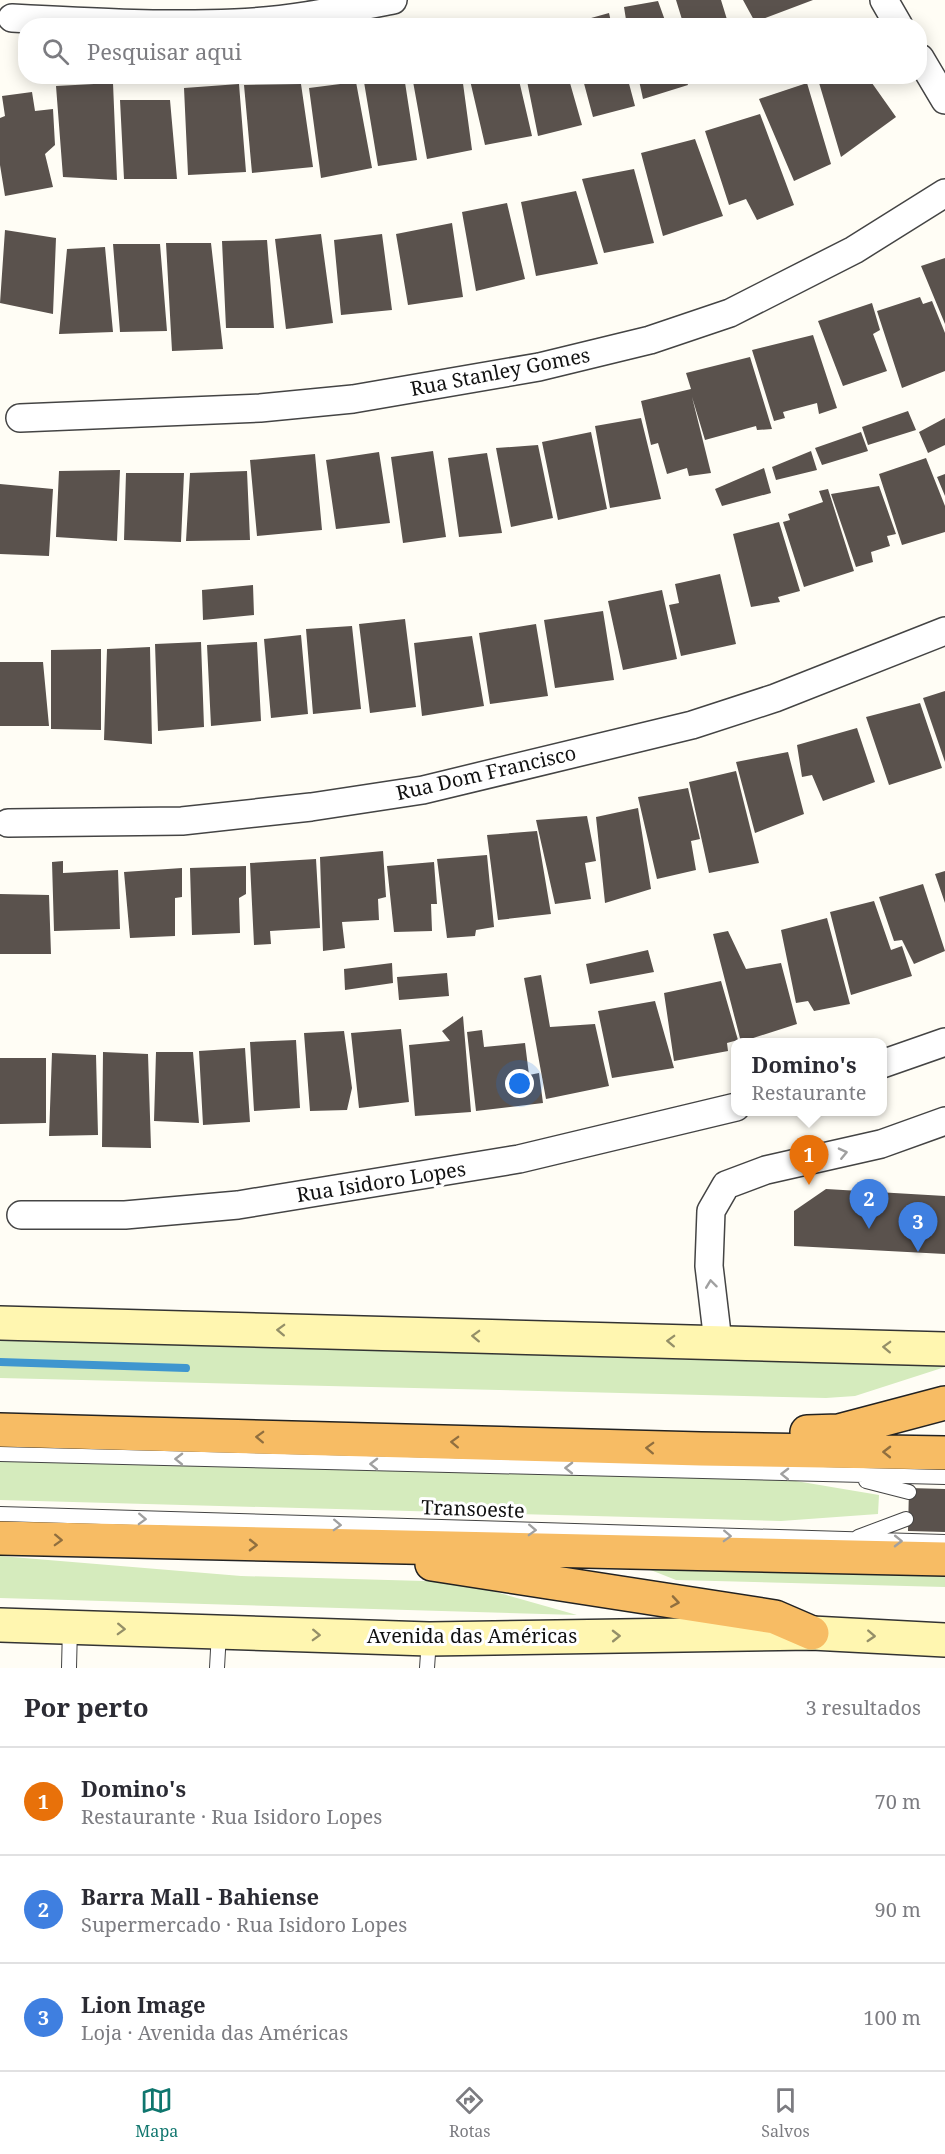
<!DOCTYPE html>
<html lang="pt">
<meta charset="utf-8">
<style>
:root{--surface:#fff;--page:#f2f2f3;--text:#2b2b33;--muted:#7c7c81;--line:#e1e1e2;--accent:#0f766e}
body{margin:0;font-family:"Noto Serif",serif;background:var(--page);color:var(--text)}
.you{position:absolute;left:520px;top:1084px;width:21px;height:21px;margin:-15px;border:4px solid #fff;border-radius:50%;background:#1a73e8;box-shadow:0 0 0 9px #1a73e833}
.badge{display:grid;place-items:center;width:39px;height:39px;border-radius:50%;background:var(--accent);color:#fff;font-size:20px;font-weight:700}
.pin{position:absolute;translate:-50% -50px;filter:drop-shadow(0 2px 3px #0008)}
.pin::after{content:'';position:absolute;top:32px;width:21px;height:18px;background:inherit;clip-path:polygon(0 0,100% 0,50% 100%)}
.popup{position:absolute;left:731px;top:1038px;width:156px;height:78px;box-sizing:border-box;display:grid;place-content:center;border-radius:12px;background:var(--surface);filter:drop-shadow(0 2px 4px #0005);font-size:20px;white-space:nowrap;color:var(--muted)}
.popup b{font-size:22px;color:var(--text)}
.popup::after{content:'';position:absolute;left:50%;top:100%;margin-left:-12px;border:12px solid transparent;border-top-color:var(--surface)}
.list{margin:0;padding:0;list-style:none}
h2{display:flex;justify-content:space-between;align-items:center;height:78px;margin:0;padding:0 24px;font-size:26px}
h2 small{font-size:20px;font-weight:400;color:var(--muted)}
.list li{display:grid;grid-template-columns:39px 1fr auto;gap:18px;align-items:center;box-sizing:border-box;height:108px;padding:0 24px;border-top:2px solid var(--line)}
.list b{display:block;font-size:22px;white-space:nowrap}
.list p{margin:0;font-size:20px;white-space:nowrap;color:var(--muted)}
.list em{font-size:20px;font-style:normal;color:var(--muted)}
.icon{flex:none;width:33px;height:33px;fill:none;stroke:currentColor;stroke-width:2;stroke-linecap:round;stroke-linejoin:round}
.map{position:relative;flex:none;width:945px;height:1668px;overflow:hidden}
.search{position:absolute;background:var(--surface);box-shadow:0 3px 15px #0003;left:18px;right:18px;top:18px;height:66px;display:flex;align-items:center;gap:15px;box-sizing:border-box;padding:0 21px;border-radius:24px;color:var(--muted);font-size:22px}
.sheet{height:402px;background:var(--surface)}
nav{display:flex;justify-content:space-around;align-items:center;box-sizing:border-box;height:84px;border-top:2px solid var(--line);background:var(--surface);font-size:16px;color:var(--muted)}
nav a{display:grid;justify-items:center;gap:3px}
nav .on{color:var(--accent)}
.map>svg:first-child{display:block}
.green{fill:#d5ebbd}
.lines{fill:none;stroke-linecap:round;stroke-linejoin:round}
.stream{stroke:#3f96cf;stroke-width:8}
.building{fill:#5a524d}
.service-casing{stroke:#444;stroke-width:16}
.minor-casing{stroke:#444;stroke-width:30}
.secondary-casing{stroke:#333;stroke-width:36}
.trunk-casing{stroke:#222;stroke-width:36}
.service{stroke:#fff;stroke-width:14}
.minor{stroke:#fff;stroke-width:27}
.secondary{stroke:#fff6b0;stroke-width:33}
.trunk{stroke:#f7bc64;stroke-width:33}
.oneway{stroke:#a0a0a0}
.oneway2{stroke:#948f68}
.oneway3{stroke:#906f3f}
.labels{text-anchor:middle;stroke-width:6;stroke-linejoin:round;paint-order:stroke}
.street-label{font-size:20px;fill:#111;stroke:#fff}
</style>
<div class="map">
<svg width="945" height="1668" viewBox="0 0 945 1668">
<rect width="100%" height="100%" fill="#fffdf5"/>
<path class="green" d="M0,1335L945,1361V1367L855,1396L826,1398L0,1378Z
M0,1459L778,1478L879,1495L878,1514L781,1521L0,1500Z
M605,1552L945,1561V1587L676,1580Z
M0,1556L241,1576L460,1582L577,1615L0,1598Z"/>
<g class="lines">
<path class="stream" d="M0,1362L186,1368"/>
</g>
<path class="building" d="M676,0H721L729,26H684Z
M743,0H813L755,22Z
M658,1L667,26H627L624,7Z
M609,13L612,26H566V25Z
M363,76H404L417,160L378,166Z
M412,76H462L472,150L427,159Z
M469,76H518L532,136L485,145Z
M526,76H568L582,125L538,136Z
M582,76H627L635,106L593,117Z
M638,76H685L688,85L643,99Z
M817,76H867L896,117L841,157Z
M356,82L372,168L321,178L309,88Z
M113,83L117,180L63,177L56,86Z
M807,83L831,164L794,181L759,99Z
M239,84L246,172L188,175L184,88Z
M301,84L313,167L252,173L244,85Z
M32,92L35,111L53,109L55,145L45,154L53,187L5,196L0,165V118L5,116L2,96Z
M120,100H170L177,179H124Z
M760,114L794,205L757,220L746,199L729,205L705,131Z
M695,139L723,216L663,236L641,153Z
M634,169L654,243L604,253L582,179Z
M576,191L598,264L536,276L521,202Z
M507,203L525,279L476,291L462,212Z
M452,223L463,297L408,305L396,234Z
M5,230L56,238L53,314L0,303Z
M321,234L333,323L286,329L275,239Z
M382,234L392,310L341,315L334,240Z
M267,240L274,328H226L222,241Z
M166,243H211L223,349L172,351Z
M113,244H160L167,331L120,332Z
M105,247L113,332L59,334L67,249Z
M945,258V324L921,266Z
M920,297L923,304L932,301L945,333V371L902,388L877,311Z
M872,303L880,330L873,334L887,371L843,386L818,321Z
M813,335L837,408L819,414L817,403L783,412L785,418L774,421L752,350Z
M750,357L772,429L757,430L756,426L705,440L692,397L711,473L689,476L687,468L667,474L658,443L651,445L641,401L691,389L686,373Z
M908,411L916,430L868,445L862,427Z
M641,418L661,499L610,508L595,426Z
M945,418V445L928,453L919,432Z
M591,432L607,509L558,520L542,442Z
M861,432L868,451L822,465L815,448Z
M538,445L553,518L511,527L496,448Z
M433,451L446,537L403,543L391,457Z
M811,451L817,470L776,480L772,467Z
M379,452L390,523L336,529L326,460Z
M487,453L502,533L459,537L448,458Z
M315,454L322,530L257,536L250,460Z
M926,458L945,506V532L902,545L879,474Z
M764,468L771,493L722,506L715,489Z
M120,470L117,541L56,537L59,471Z
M247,471L250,540L186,541L190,473Z
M126,473H184L181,542L124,540Z
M945,474V496L937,477Z
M0,484L53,489L49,556L0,554Z
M879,486L896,534L887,536L890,546L871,552L873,562L856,567L831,494Z
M828,489L854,571L804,587L783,522L790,520L788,514L823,502L819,491Z
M779,522L800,591L778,597L780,602L751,607L733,534Z
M720,574L736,644L681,656L669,605L679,603L675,584Z
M253,585L254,615L203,620L202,590Z
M662,590L677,659L623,670L608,601Z
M603,611L614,680L555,688L544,620Z
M405,619L416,707L370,713L359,624Z
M536,624L548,696L490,704L479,633Z
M352,626L361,709L313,714L306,629Z
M301,635L308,714L271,718L264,639Z
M472,636L484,706L422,716L414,643Z
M201,642L204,727L158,731L155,644Z
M257,642L261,721L211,726L207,645Z
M150,647L152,744L104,740L107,649Z
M101,649V730L51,729V650Z
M0,662H43L49,726H0Z
M945,691V762L923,698Z
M920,703L942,768L889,785L866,717Z
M857,728L875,782L823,801L812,775L802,777L797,745Z
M788,752L804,814L755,833L736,762Z
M736,771L759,863L709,873L689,782Z
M688,788L700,839L691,841L696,870L657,879L638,797Z
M638,808L651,889L605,903L596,817Z
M587,816L596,861L585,863L591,899L555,904L536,820Z
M537,831L551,914L498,920L487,835Z
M383,851L386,897L378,899L379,920L342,922L345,948L323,951L320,857Z
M487,855L494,927L476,930L475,936L447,938L437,859Z
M316,859L320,928L270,931L271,944L254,945L250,863Z
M63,861V873L118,870L120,929L54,931L52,862Z
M434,862L437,904H431L432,931L394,932L387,866Z
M246,866V894L239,898L240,933L192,935L190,868Z
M182,868V897L175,898V936L130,938L124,872Z
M945,871V903L935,874Z
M923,884L945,951L914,964L902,940L894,941L879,897Z
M0,894L49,895L51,954H0Z
M874,901L891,950L902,946L912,976L851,995L830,912Z
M827,918L850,1004L814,1011L808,1001L796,1003L781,930Z
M728,931L746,969L781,963L797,1024L741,1042L713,934Z
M648,950L654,972L590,984L586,964Z
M392,963L393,983L345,990L344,969Z
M447,973L449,996L399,1000L397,977Z
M541,975L550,1027L595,1024L609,1086L546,1099L524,978Z
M721,981L738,1040L727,1043L728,1051L674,1061L664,993Z
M655,1001L674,1068L612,1078L598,1011Z
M463,1016L471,1112L415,1116L409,1045L450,1041L442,1031Z
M401,1029L409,1102L359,1108L351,1033Z
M482,1030L484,1047L525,1043L529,1075L539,1073L543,1103L476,1111L467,1032Z
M344,1031L352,1088L347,1110L310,1111L304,1033Z
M296,1040L300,1108L254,1111L250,1042Z
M245,1048L250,1122L203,1125L199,1051Z
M103,1052L148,1054L151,1148L102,1147Z
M156,1052H193L199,1123L154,1121Z
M52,1053L96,1055L98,1135L49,1136Z
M0,1058H46V1123L0,1124Z
M826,1189L945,1196V1254L794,1246V1211Z
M909,1488L945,1489V1532L908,1531Z"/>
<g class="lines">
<g class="service-casing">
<path id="service" d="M0,1454L945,1477
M866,1481L909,1492
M0,1514L945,1542
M858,1537L906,1519
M69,1668L70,1627
M217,1668L219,1632
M427,1668L429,1639"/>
</g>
<g class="minor-casing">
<path id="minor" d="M884,0L899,26
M12,18C86,22 161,26 235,23C288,21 341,10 393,0
M920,58L945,100
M20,418L260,408L353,399L539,367L650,340L730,313L854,250L945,193
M8,823L182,821L311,807L423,790L692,725L775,698L945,631
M882,1064L945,1042
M21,1215H125L238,1205L519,1159L736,1107
M718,1342L709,1266L711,1211L726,1185L766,1170L881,1144L945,1121"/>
</g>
<g class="secondary-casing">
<path id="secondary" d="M0,1323L945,1349
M0,1625L429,1639L812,1633L945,1640"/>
</g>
<g class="trunk-casing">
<path id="trunk" d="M0,1430L701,1449L945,1453
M807,1432L839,1431L945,1403
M0,1538L945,1559
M432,1564L775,1617L812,1633"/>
</g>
<use href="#service" class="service"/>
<use href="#minor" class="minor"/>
<use href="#secondary" class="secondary"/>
<use href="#trunk" class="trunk"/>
</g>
<defs><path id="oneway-chevron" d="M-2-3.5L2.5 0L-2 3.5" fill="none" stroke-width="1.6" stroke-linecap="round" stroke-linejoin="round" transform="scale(1.5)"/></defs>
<g class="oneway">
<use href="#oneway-chevron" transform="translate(843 1153) rotate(-13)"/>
<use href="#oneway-chevron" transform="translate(711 1284) rotate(-97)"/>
<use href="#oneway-chevron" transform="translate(179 1459) rotate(-179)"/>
<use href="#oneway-chevron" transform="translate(374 1464) rotate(-179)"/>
<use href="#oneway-chevron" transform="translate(569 1468) rotate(-179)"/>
<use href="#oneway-chevron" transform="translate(785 1474) rotate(-179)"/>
<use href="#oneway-chevron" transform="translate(142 1519) rotate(2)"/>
<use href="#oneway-chevron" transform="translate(337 1525) rotate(2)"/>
<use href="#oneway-chevron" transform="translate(532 1530) rotate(2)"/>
<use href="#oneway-chevron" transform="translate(727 1536) rotate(2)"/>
<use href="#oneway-chevron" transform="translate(898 1541) rotate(1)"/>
</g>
<g class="oneway2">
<use href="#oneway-chevron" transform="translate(281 1330) rotate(-178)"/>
<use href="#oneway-chevron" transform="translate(476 1336) rotate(-178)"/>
<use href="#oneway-chevron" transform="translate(671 1341) rotate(-178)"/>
<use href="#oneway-chevron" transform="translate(887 1347) rotate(-178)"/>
<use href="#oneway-chevron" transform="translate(121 1629) rotate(2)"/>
<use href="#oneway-chevron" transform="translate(316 1635) rotate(2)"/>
<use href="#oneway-chevron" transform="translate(616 1636) rotate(-1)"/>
<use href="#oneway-chevron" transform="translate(871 1636) rotate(3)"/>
</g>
<g class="oneway3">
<use href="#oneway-chevron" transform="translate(260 1437) rotate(-178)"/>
<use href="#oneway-chevron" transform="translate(455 1442) rotate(-178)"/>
<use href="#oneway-chevron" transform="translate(650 1448) rotate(-178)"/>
<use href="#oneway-chevron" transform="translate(887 1452) rotate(-179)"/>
<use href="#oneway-chevron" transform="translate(58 1540) rotate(2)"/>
<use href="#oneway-chevron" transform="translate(253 1545) rotate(1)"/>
<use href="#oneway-chevron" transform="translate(675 1602) rotate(9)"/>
</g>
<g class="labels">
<g class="street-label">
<text transform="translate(500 372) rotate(-11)" y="7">Rua Stanley Gomes</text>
<text transform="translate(486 773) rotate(-13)" y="7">Rua Dom Francisco</text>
<text transform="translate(381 1182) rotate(-9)" y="7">Rua Isidoro Lopes</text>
<text transform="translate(473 1509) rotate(2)" y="7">Transoeste</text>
<text x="472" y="1643">Avenida das Américas</text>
</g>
</g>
</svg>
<div class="you"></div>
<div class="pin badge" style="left:809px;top:1185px;background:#e8710a">1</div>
<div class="popup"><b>Domino's</b>Restaurante</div>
<div class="pin badge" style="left:869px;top:1229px;background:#3f7fe0">2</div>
<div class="pin badge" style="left:918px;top:1252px;background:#3f7fe0">3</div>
<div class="search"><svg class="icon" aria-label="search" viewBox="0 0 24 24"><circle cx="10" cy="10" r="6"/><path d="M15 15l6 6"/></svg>Pesquisar aqui</div>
</div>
<section class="sheet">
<h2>Por perto<small>3 resultados</small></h2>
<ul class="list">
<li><span class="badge" style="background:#e8710a">1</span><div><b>Domino's</b><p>Restaurante · Rua Isidoro Lopes</p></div><em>70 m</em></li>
<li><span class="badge" style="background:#3f7fe0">2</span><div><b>Barra Mall - Bahiense</b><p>Supermercado · Rua Isidoro Lopes</p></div><em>90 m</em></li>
<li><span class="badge" style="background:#3f7fe0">3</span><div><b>Lion Image</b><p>Loja · Avenida das Américas</p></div><em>100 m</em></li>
</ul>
</section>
<nav>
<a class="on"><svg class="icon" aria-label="map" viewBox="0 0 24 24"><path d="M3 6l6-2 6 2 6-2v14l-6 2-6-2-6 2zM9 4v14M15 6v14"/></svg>Mapa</a>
<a><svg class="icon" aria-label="directions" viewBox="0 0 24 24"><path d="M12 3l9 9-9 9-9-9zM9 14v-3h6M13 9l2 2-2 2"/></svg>Rotas</a>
<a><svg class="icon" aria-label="saved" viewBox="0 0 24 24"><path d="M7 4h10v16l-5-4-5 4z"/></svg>Salvos</a>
</nav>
